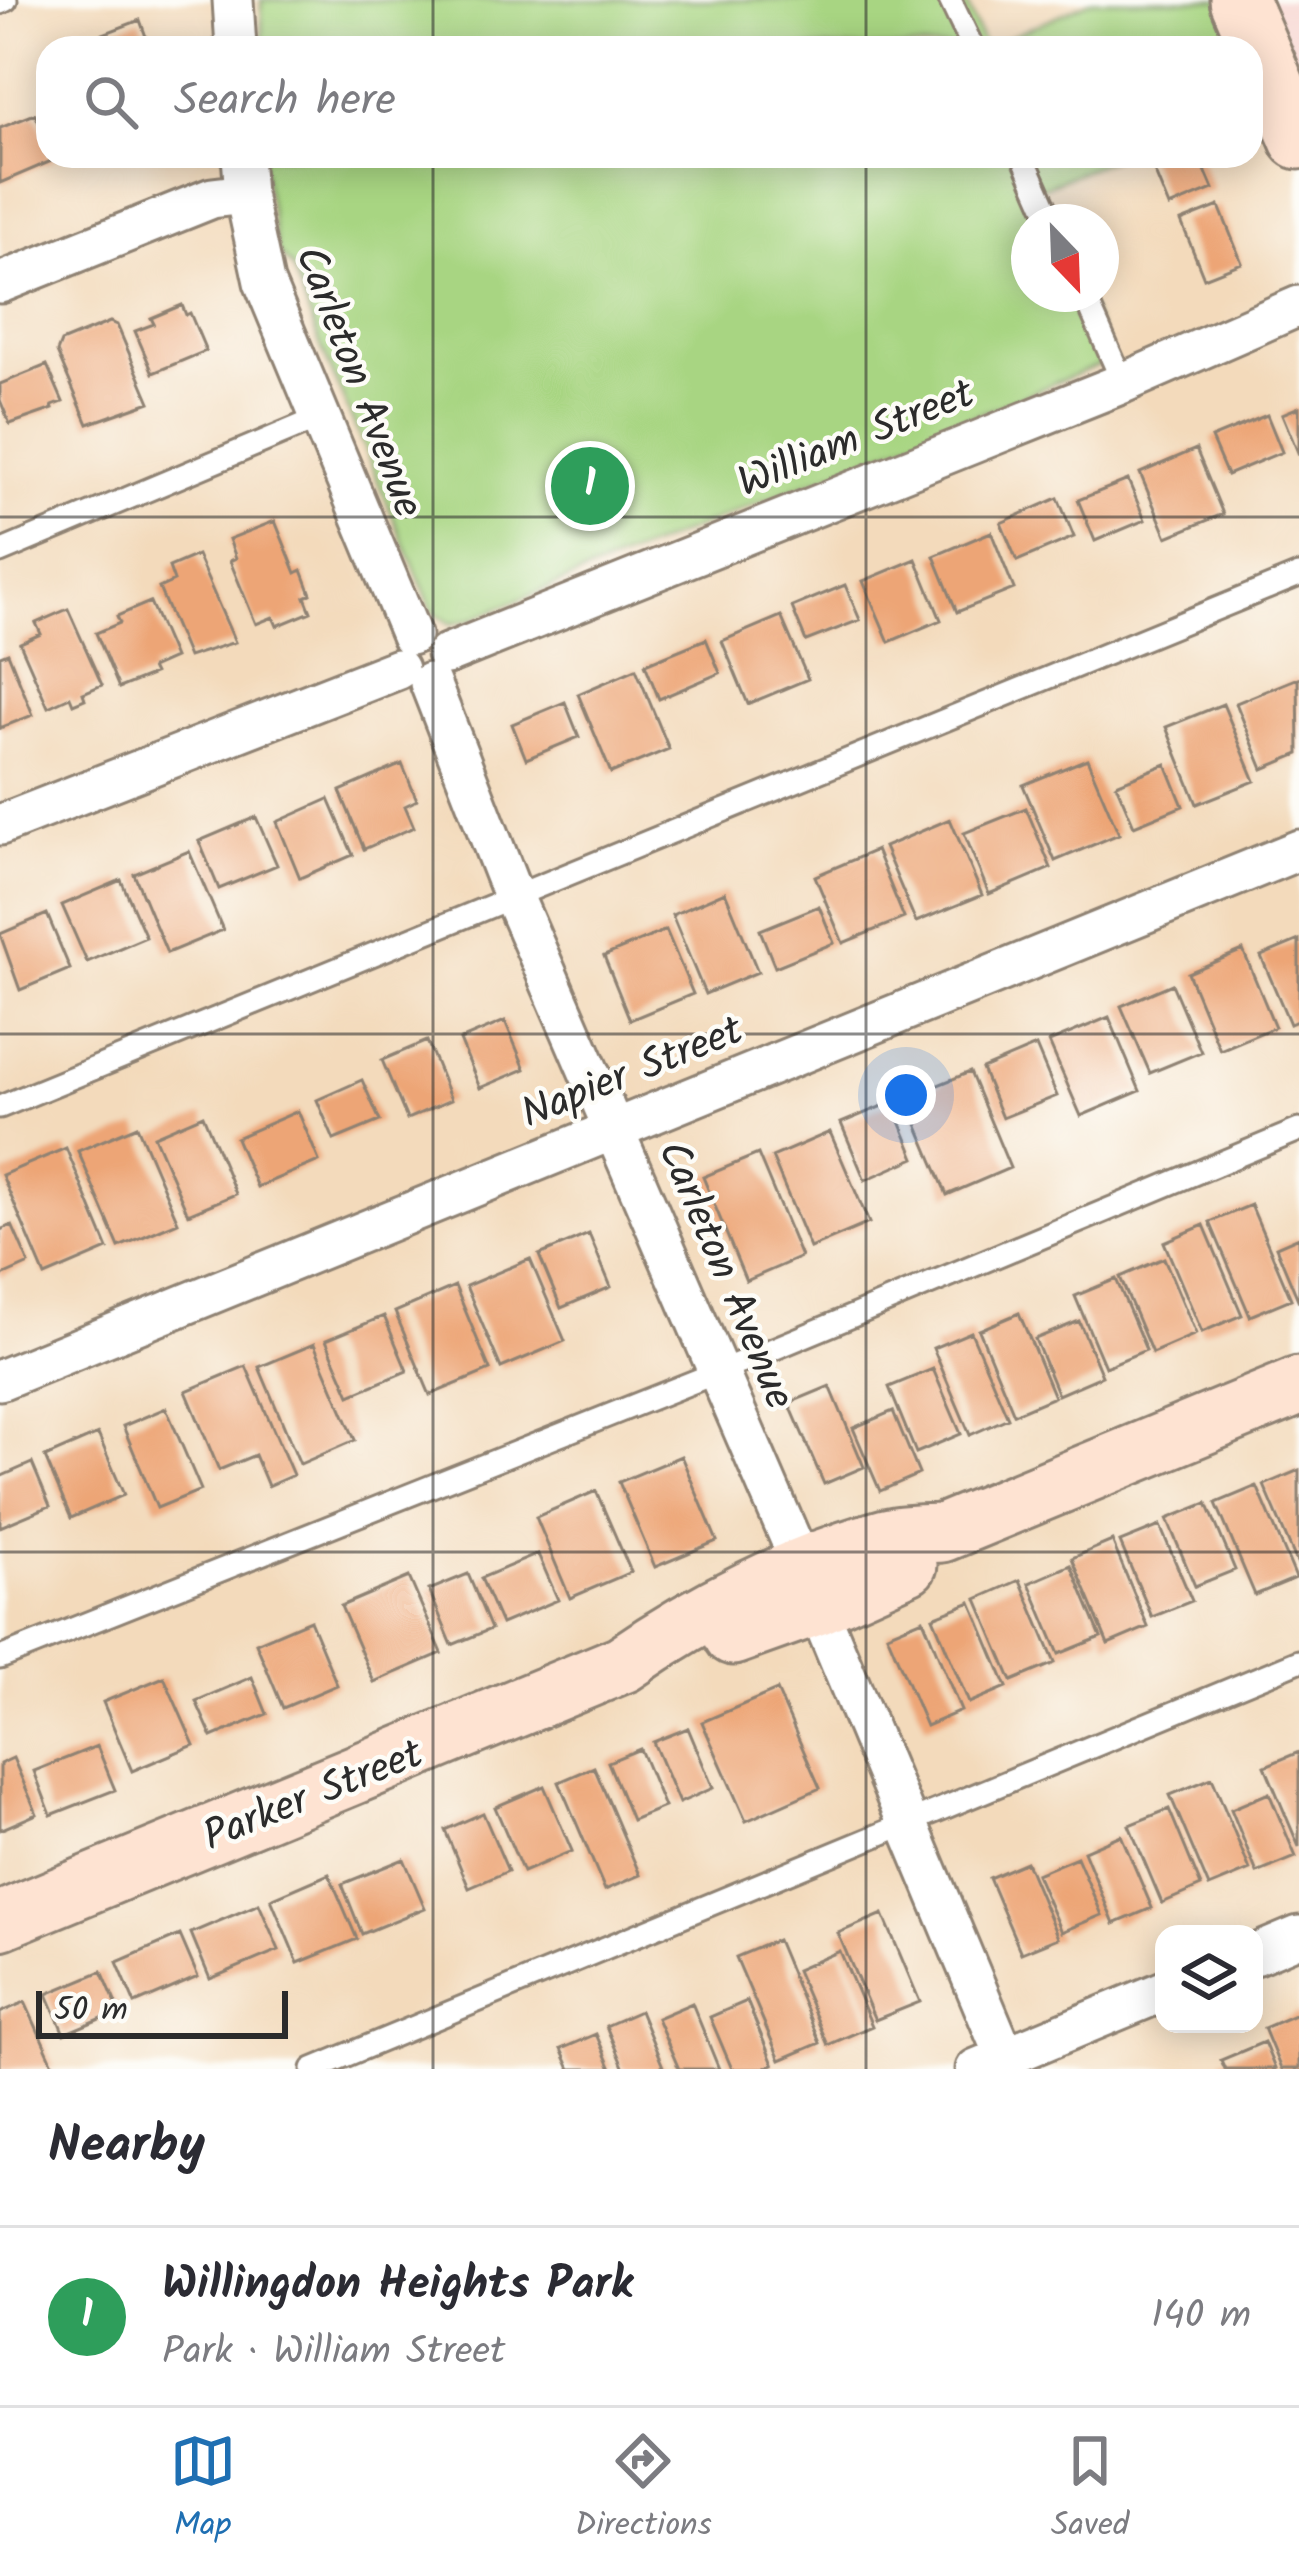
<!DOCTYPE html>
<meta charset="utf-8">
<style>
:root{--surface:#fff;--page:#f2f2f3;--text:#2b2b33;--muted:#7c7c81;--line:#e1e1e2;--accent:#1f6fb2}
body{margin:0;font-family:Kalam,sans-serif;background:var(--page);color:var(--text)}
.controls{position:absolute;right:36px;bottom:36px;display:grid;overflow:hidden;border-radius:24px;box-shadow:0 6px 30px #0003}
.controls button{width:108px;height:108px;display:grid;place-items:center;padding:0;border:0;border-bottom:3px solid var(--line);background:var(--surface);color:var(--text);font:60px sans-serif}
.compass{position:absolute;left:1011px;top:204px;width:108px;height:108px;border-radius:50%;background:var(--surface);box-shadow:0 6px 30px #0003;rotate:157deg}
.scale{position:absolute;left:36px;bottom:30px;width:252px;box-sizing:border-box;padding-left:12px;border:6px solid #2b2b2b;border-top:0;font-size:33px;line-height:42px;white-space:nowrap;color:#2b2b2b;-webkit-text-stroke:9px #fdfcf7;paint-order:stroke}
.you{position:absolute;left:906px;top:1095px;width:42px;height:42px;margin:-30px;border:9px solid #fff;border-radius:50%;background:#1a73e8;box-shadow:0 0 0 18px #1a73e833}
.badge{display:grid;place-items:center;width:78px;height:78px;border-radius:50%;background:var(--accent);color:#fff;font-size:39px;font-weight:700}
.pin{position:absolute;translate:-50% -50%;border:6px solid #fff;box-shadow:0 3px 12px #0006}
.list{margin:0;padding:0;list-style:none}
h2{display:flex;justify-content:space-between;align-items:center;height:156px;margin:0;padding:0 48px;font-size:51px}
h2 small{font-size:39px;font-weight:400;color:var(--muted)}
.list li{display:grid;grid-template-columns:78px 1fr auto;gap:36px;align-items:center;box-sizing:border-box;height:180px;padding:0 48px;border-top:3px solid var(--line)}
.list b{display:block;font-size:45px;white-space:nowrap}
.list p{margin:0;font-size:39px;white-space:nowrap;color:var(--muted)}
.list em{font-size:39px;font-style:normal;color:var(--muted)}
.icon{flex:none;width:66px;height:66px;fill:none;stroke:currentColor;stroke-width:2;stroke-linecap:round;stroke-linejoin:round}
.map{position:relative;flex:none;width:1299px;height:2069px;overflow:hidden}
.search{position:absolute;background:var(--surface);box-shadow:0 6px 30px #0003;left:36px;right:36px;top:36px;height:132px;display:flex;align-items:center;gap:30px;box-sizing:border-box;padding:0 42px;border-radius:36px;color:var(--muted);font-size:45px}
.sheet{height:336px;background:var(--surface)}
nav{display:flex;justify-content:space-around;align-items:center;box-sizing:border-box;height:168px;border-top:3px solid var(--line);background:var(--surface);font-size:33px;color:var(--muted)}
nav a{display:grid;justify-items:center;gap:6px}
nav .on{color:var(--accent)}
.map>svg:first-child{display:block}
.built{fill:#f7d0cc}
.green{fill:#a8d582;stroke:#6a8056;stroke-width:3}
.building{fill:#eda576}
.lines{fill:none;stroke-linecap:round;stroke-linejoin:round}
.lane-casing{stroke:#8f8273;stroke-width:27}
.street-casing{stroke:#8f8273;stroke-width:45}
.secondary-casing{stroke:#8f8273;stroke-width:63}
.lane{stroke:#fff;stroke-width:21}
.street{stroke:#fff;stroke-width:39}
.secondary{stroke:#fee3d2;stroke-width:57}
.grid{fill:none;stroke:#2b2b2b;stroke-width:3;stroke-opacity:0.55}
.labels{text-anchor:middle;stroke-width:9;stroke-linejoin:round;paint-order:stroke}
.street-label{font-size:42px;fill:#2b2b2b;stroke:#fdfcf7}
</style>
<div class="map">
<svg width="1299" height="2069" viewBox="0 0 1299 2069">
<rect width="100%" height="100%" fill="#fdfcf7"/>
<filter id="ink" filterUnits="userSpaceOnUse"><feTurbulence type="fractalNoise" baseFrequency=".00833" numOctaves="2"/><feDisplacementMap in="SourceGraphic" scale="24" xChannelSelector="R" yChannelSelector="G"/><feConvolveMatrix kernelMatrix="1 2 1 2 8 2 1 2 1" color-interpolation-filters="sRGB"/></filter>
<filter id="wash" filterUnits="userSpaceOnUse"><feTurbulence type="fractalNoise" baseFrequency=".004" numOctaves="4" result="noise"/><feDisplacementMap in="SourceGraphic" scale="48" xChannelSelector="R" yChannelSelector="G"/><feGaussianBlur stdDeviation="2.7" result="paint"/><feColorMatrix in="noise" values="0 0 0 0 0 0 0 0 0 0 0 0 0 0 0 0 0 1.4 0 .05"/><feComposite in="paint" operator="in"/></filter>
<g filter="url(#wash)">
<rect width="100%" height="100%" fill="#f3dabb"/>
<path class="built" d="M1266,0H1299V75Z"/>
<path class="green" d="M261,0H965L985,48L1093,0H1222L1242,48H263Z
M261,156H1118L1039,189L1052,222H1029V294H1084L1112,360L469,620L451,624L433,612L318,339L292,267L278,253Z"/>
<g id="blocks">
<path class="building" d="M140,20L150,48H100L95,37Z
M35,114L48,142V156L56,159L0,183V128Z
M1148,156H1199L1213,189L1169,207Z
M1219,206L1242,263L1204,278L1181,221Z
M182,305L186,315L190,313L206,351L153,373L135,331L154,324L151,318Z
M110,322L117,325L150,402L88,424L57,352L61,342Z
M47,365L63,402L52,406L53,409L10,424L0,400V384Z
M1299,407V455L1282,414Z
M1267,415L1282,452L1227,475L1211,438Z
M1196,449L1223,514L1167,537L1140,473Z
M1128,480L1145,520L1095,541L1078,500Z
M1058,498L1074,537L1017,561L1001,523Z
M275,521L296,573L302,570L311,594L305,597L311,612L277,626L273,617L256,624L230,561L236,558L229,539Z
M991,532L1014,589L957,612L934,556Z
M197,555L235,642L188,657L159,588L174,581L169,567Z
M916,559L941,620L889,642L863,581Z
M845,585L860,620L806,641L792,607Z
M150,602L174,658L151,668L154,674L119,688L96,633L120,623L117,616Z
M68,609L102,685L83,693L85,699L73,704L70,697L48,707L20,643L41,634L36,623Z
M781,616L808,679L748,704L722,641Z
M706,639L720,673L659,699L645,664Z
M8,653L33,715L0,728V656Z
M636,669L669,749L611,773L578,694Z
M1298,678L1299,754L1263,769L1236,703Z
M565,702L579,737L526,759L512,724Z
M1223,704L1255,781L1197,804L1166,727Z
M1087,759L1119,834L1055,861L1023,785Z
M402,764L417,800L405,806L414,827L364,849L340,791Z
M1166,764L1183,806L1134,826L1116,784Z
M329,799L353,855L300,878L277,822Z
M1026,808L1051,868L989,894L964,833Z
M256,817L277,865L219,889L199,841Z
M950,819L982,895L916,922L884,847Z
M876,850L904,918L843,943L815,876Z
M189,851L223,930L167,953L134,874Z
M121,880L146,937L87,962L62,905Z
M725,892L758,972L705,994L672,915Z
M819,906L834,943L775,967L760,930Z
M47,914L70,969L20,990L0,934Z
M666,930L693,994L630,1020L604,956Z
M1299,940V1020L1290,1024L1261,956Z
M1243,950L1275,1027L1220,1050L1188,973Z
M1172,984L1201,1052L1150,1073L1121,1006Z
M1109,1017L1140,1091L1081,1116L1049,1042Z
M505,1021L525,1069L480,1088L460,1040Z
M427,1041L451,1100L407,1119L382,1060Z
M1036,1046L1057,1096L1002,1118L982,1069Z
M970,1072L1010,1168L947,1195L906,1098Z
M362,1080L380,1121L334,1140L317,1100Z
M892,1102L915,1158L865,1180L841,1123Z
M298,1111L319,1161L257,1187L236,1138Z
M203,1115L236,1194L188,1214L154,1136Z
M137,1126L178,1222L119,1247L78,1151Z
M830,1132L869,1223L810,1248L772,1157Z
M66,1148L108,1249L45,1276L2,1175Z
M758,1154L801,1257L746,1281L703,1177Z
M1251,1205L1291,1299L1250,1316L1210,1222Z
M12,1225L29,1264L0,1277V1230Z
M1204,1225L1242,1315L1202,1332L1164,1242Z
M589,1234L611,1287L561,1308L539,1255Z
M1299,1237V1302L1276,1247Z
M1164,1258L1196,1334L1152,1353L1120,1277Z
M530,1259L565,1341L501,1368L466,1286Z
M1116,1279L1146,1350L1105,1367L1075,1296Z
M455,1286L490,1370L430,1395L395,1312Z
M1019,1313L1054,1397L1014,1414L979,1330Z
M384,1316L407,1371L350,1395L326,1340Z
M1079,1321L1102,1376L1058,1395L1035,1339Z
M971,1332L1008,1418L970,1435L933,1348Z
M314,1344L355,1440L300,1464L259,1367Z
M246,1366L293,1475L268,1486L255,1455L219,1470L186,1391Z
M933,1369L961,1434L916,1453L889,1387Z
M830,1386L864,1467L824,1484L789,1403Z
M166,1408L201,1490L157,1508L123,1426Z
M893,1411L919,1474L880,1491L853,1428Z
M98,1434L124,1495L71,1518L45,1457Z
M681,1456L717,1541L655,1567L619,1482Z
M32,1463L50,1506L0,1527V1477Z
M1299,1470V1567L1264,1485Z
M1257,1486L1296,1578L1255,1595L1216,1503Z
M596,1491L631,1572L570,1598L536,1517Z
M1207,1503L1235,1570L1195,1586L1167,1519Z
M1160,1526L1192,1601L1152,1617L1120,1542Z
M1112,1541L1148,1627L1108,1644L1072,1558Z
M538,1554L558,1600L501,1624L481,1578Z
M1071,1565L1101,1637L1059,1654L1029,1583Z
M468,1574L491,1629L452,1645L429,1590Z
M409,1577L442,1653L374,1682L341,1606Z
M1020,1580L1055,1663L1012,1681L977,1599Z
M971,1602L1007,1687L969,1703L933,1617Z
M923,1619L961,1711L926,1726L887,1634Z
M310,1620L337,1685L283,1708L256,1643Z
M164,1677L194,1745L132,1771L103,1702Z
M252,1677L267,1714L212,1737L196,1701Z
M777,1690L820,1788L746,1821L702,1722Z
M688,1728L713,1788L679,1803L653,1742Z
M97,1746L115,1790L51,1815L34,1771Z
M640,1749L664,1807L632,1820L608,1762Z
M1299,1752V1847L1265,1766Z
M13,1758L37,1814L0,1830V1764Z
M594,1767L640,1875L605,1890L559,1782Z
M1212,1778L1250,1870L1209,1887L1170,1795Z
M544,1786L572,1851L523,1872L495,1807Z
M1269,1793L1296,1857L1257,1873L1231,1809Z
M1169,1809L1201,1886L1162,1903L1129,1825Z
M483,1813L508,1871L469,1888L445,1830Z
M1121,1835L1152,1908L1114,1924L1084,1851Z
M1077,1857L1102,1915L1061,1932L1036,1874Z
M404,1859L425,1908L362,1934L342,1884Z
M1026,1862L1058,1938L1021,1953L989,1878Z
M329,1874L357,1939L298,1963L271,1899Z
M259,1904L279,1950L210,1979L191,1933Z
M883,1914L920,2002L875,2020L838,1933Z
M180,1935L198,1977L135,2004L117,1962Z
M777,1940L820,2043L780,2060L736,1957Z
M840,1951L872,2026L828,2045L796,1970Z
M102,1971L119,2011L64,2034L47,1994Z
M747,2001L773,2064L762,2069H732L710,2017Z
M25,2002L54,2066L0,2069V2013Z
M692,2003L719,2069H679L657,2018Z
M640,2011L664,2069H624L606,2026Z
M1299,2013V2069H1281L1264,2028Z
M596,2034L611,2069H570L561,2049Z
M1264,2042L1275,2069H1225L1221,2060Z"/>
</g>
</g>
<g filter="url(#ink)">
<use href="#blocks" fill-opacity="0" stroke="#8f8273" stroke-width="3"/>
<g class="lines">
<g class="lane-casing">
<path id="lane" d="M950,0L973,48
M0,3L6,0
M1023,156L1052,222
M1084,294L1123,383
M0,552L319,418
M0,1107L1299,575
M0,1658L718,1372L1299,1130
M313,2069L1299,1661"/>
</g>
<g class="street-casing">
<path id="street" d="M233,0L236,48
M242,156L245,194L264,282L411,635
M0,283L212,198L245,194
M447,654L1123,383L1299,306
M430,683L513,896L803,1568
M0,825L398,669
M0,1380L1299,850
M817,1606L1010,2069
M1254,1955L1299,1936
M976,2069L1164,1991"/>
</g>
<g class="secondary-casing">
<path id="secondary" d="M1239,0L1299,140
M733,1636L817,1606L908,1565
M0,1921L623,1664C701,1610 794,1563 886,1538C904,1533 924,1534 942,1533L1299,1386"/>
</g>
<use href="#lane" class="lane"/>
<use href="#street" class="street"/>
<use href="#secondary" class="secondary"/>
</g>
</g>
<path class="grid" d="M433,0V48M866,0V48M433,156V2069M866,156V2069M0,517H1299M0,1034H1299M0,1552H1299"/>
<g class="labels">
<g class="street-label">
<text transform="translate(361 381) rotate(69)" y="15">Carleton Avenue</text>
<text transform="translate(855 436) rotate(-22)" y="15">William Street</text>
<text transform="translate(631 1070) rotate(-22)" y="15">Napier Street</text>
<text transform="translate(728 1274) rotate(67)" y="15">Carleton Avenue</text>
<text transform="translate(312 1793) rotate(-22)" y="15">Parker Street</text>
</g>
</g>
</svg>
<div class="controls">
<button><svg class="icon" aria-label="layers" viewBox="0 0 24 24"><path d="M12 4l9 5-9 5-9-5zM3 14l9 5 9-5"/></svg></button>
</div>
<svg class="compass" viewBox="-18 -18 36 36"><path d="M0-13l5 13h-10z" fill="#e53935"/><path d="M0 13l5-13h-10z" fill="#7c7c81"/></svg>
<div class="scale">50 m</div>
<div class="you"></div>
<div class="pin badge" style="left:590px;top:486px;background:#2e9e5b">1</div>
<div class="search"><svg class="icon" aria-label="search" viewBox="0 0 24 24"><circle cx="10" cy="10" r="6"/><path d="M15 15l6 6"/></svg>Search here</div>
</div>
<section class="sheet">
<h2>Nearby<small></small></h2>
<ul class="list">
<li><span class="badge" style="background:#2e9e5b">1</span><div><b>Willingdon Heights Park</b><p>Park · William Street</p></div><em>140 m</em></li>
</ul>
</section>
<nav>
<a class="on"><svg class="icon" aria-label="map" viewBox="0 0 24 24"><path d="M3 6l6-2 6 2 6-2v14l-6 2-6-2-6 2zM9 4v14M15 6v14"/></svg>Map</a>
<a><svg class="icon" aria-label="directions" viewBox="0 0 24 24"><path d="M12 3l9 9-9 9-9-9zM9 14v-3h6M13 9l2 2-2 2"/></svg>Directions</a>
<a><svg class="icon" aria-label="saved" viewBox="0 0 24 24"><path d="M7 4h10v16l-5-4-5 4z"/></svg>Saved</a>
</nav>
